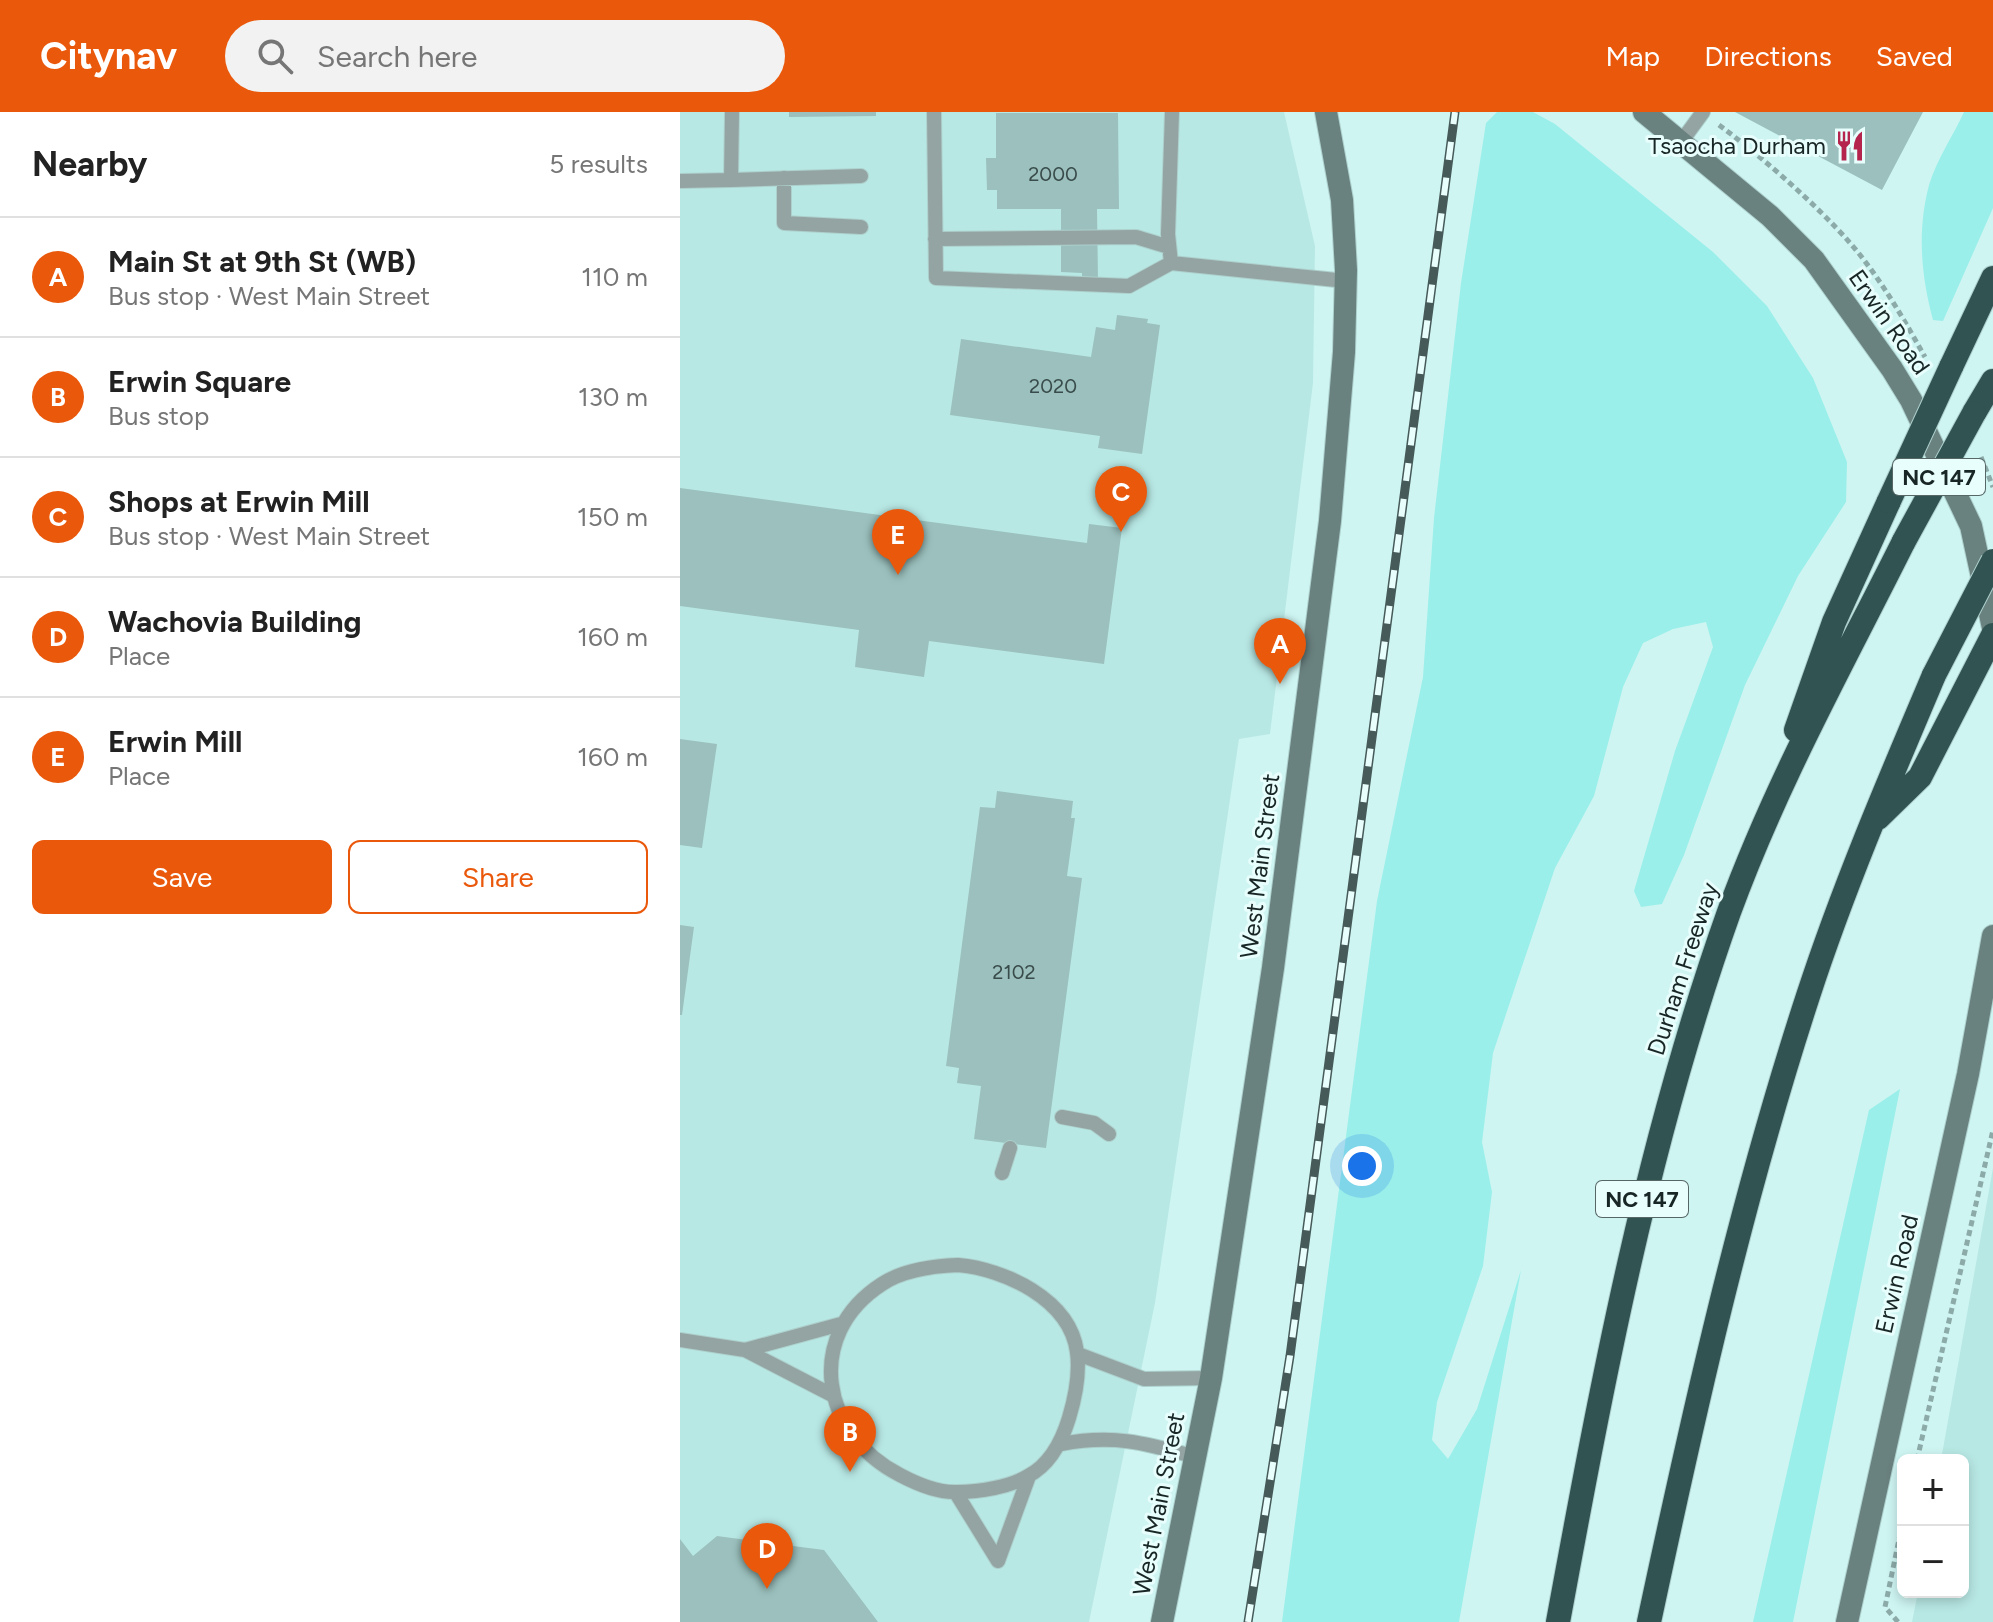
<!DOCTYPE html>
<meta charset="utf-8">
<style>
:root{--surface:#fff;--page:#f2f2f2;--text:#222;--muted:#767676;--line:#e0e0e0;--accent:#ea580c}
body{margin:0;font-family:Figtree,sans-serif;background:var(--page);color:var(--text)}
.controls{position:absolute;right:24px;bottom:24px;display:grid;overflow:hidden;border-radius:12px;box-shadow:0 4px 12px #0003}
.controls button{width:72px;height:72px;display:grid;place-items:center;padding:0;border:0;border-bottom:2px solid var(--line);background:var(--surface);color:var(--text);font:40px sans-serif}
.you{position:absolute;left:682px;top:1054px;width:28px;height:28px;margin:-20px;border:6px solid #fff;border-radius:50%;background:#1a73e8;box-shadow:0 0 0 12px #1a73e833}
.badge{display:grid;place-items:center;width:52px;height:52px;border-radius:50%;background:var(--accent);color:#fff;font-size:26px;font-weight:700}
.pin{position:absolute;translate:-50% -66px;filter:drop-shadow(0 2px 4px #0008)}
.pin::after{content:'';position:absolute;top:42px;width:28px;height:24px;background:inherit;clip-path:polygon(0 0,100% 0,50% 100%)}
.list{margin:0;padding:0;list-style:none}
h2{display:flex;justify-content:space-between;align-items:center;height:104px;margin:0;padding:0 32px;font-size:34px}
h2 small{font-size:26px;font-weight:400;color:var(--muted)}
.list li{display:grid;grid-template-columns:52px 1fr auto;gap:24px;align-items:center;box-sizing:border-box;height:120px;padding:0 32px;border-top:2px solid var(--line)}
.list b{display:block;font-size:30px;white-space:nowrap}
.list p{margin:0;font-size:26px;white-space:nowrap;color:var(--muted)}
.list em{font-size:26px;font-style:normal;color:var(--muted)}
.actions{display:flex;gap:16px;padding:24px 32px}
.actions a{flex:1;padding:18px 0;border:2px solid var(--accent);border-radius:12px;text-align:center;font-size:28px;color:var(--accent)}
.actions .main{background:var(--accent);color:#fff}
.icon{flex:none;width:44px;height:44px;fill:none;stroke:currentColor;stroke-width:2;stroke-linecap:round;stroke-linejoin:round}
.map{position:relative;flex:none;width:1313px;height:1510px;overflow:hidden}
header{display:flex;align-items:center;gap:48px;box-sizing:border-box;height:112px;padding:0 40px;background:var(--accent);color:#fff}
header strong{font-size:38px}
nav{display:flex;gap:44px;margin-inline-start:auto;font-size:28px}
.search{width:560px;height:72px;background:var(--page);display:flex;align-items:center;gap:20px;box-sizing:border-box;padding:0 28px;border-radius:44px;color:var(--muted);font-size:30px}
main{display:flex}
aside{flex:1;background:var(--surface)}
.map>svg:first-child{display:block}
.built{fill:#b8e8e4}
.green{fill:#9aefea}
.building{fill:#9bc0bd}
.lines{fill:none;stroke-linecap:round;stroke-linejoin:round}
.service-casing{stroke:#add0cd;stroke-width:16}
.secondary-casing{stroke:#add0cd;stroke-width:24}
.motorway-casing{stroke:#add0cd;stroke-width:26}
.path{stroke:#8caaa8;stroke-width:5;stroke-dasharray:6 4;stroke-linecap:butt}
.service{stroke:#94a4a2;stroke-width:14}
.secondary{stroke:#69817f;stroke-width:22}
.motorway{stroke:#315351;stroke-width:24}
.rail-casing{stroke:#465a59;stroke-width:9}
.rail{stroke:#e8fefd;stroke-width:6;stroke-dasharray:18;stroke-linecap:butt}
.motorway-bridge-casing{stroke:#add0cd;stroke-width:26;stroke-linecap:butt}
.motorway-bridge{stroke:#315351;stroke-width:24}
.labels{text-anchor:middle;stroke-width:6;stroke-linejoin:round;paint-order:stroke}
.number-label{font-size:20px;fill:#394c4b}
.shield{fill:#e8fefd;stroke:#566766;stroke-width:2}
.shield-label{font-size:22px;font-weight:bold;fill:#182625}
.poi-label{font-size:24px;fill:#182625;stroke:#e8fefd;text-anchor:end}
.street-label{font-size:24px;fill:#182625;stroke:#e8fefd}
</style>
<header>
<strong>Citynav</strong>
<div class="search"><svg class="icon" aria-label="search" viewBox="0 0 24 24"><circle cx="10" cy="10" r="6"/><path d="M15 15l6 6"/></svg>Search here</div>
<nav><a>Map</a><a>Directions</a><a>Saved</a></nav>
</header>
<main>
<aside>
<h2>Nearby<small>5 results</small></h2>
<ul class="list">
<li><span class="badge">A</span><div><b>Main St at 9th St (WB)</b><p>Bus stop · West Main Street</p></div><em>110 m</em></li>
<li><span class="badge">B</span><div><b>Erwin Square</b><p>Bus stop</p></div><em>130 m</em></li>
<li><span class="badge">C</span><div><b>Shops at Erwin Mill</b><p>Bus stop · West Main Street</p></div><em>150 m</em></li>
<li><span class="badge">D</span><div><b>Wachovia Building</b><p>Place</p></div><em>160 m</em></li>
<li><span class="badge">E</span><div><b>Erwin Mill</b><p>Place</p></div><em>160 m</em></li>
</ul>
<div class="actions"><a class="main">Save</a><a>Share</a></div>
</aside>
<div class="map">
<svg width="1313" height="1510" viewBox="0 0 1313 1510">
<rect width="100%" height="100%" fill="#cef5f2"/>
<path class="built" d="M0,0H604L635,134L633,271L590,622L559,627L475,1191L409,1510H0Z
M1313,1056V1510H1232L1238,1480H1283V1348H1261Z"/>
<path class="green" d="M817,0H853L875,12L1033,140L1087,194L1133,266L1167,350L1166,390L1118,464L1065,573L1004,743L982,792L961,795L954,779L995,639L1033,535L1026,510L993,517L963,531L943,575L914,684L875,756L813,941L802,1030L812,1080L803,1154L757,1290L752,1328L768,1347L797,1297L841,1158L779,1510H602L697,789L743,565L754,406L781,171L806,11Z
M1284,0H1313V96L1263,209L1253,208C1241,163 1237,119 1249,73C1257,47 1273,24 1284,0Z
M1220,977L1113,1510H1073L1189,998Z"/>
<path class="building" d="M109,0H196V4L109,5Z
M1055,0H1243L1202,78Z
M316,1H438L439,97H417L418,169H402V161L381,160V97H317V78H307L306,46H316Z
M437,203L468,207L467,211L480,213L462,342L418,336L420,324L270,303L281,227L411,245L416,215L435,218Z
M0,376L407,431L409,412L442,416L424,552L249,529L244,565L175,555L179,518L0,494Z
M0,627L37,632L22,736L0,733Z
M317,679L393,689L391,706H395L387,764L402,766L366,1036L294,1027L301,974L277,971L279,956L266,954L300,695L315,696Z
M0,813L14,815L2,903H0Z
M37,1424L144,1438L198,1510H0V1427L13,1444Z"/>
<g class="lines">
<g class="service-casing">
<path id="service" d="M52,0L51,68L181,64
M254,0L256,166L449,174L491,151
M492,0L488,122L491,151L666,169
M1001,30L1023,0
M104,66V111L181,115
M0,69L51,68
M255,127L456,125L489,135
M382,1005L414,1011L429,1022
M322,1061L330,1036
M278,1153C324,1157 390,1187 397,1240C400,1262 395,1286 389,1306C382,1329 371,1352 348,1364C330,1375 299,1380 277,1380C258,1381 237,1372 220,1363C141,1323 123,1223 202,1172C223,1158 253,1154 278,1153Z
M0,1228L65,1238L152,1283
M65,1238L161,1212
M398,1242L464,1267L531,1266
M381,1332C434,1322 465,1331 516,1345
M276,1381L318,1449
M318,1449L349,1364"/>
</g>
<g class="secondary-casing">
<path id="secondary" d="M964,0L1090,104L1134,148L1212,257L1231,288L1291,414L1313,516
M482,1510L531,1266L593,856L650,409L664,240L666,158L662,88L646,0
M1167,1510L1288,962L1313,824"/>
</g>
<g class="motorway-casing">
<path id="motorway" d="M1271,255L1313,166
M1294,301L1313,269
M1116,618L1154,510L1209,389
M1198,706L1240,665L1313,523
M878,1510C922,1271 967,1030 1049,800C1096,671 1163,551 1224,429
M969,1510C1014,1299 1061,1089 1128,884C1164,774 1209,669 1254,563"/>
</g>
<path class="path" d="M1039,13C1082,45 1136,92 1171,132C1201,167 1223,206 1245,245
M1301,345L1313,375
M1237,1348L1313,1018
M1218,1510L1205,1495L1223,1408"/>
<use href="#service" class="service"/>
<use href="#secondary" class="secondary"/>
<use href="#motorway" class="motorway"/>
<g class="rail-casing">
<path id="rail" d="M568,1510L610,1244L775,0"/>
</g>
<use href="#rail" class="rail"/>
<g class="motorway-bridge-casing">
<path id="motorway-bridge" d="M1209,389L1271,255
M1224,429L1294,301
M1254,563L1313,449"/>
</g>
<use href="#motorway-bridge" class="motorway-bridge"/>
</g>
<defs>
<g id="restaurant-bare" transform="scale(2.4)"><path d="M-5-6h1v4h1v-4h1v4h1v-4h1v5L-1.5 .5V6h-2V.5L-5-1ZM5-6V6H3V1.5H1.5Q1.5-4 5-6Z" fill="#b5244d" stroke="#e8fefd" stroke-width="2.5" paint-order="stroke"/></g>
</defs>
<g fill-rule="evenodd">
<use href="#restaurant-bare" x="1170" y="34"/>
</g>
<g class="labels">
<g class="number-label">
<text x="373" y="69">2000</text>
<text x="373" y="281">2020</text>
<text x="334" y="867">2102</text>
</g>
<g class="shield">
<rect x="1213" y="347" width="92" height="36" rx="6"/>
<rect x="916" y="1069" width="92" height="36" rx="6"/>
</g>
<g class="shield-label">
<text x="1259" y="373">NC 147</text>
<text x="962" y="1095">NC 147</text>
</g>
<g class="poi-label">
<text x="1146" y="42">Tsaocha Durham</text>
</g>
<g class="street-label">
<text transform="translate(1209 210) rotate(55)" y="8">Erwin Road</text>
<text transform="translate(580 754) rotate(-83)" y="8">West Main Street</text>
<text transform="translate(1003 857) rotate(-72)" y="8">Durham Freeway</text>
<text transform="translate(1217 1162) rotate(-77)" y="8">Erwin Road</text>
<text transform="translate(479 1392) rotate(-79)" y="8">West Main Street</text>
</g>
</g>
</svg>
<div class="controls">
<button>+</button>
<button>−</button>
</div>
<div class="you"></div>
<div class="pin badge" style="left:600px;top:572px">A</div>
<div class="pin badge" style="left:170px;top:1360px">B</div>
<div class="pin badge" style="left:441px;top:420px">C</div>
<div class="pin badge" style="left:87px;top:1477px">D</div>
<div class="pin badge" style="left:218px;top:463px">E</div>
</div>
</main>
